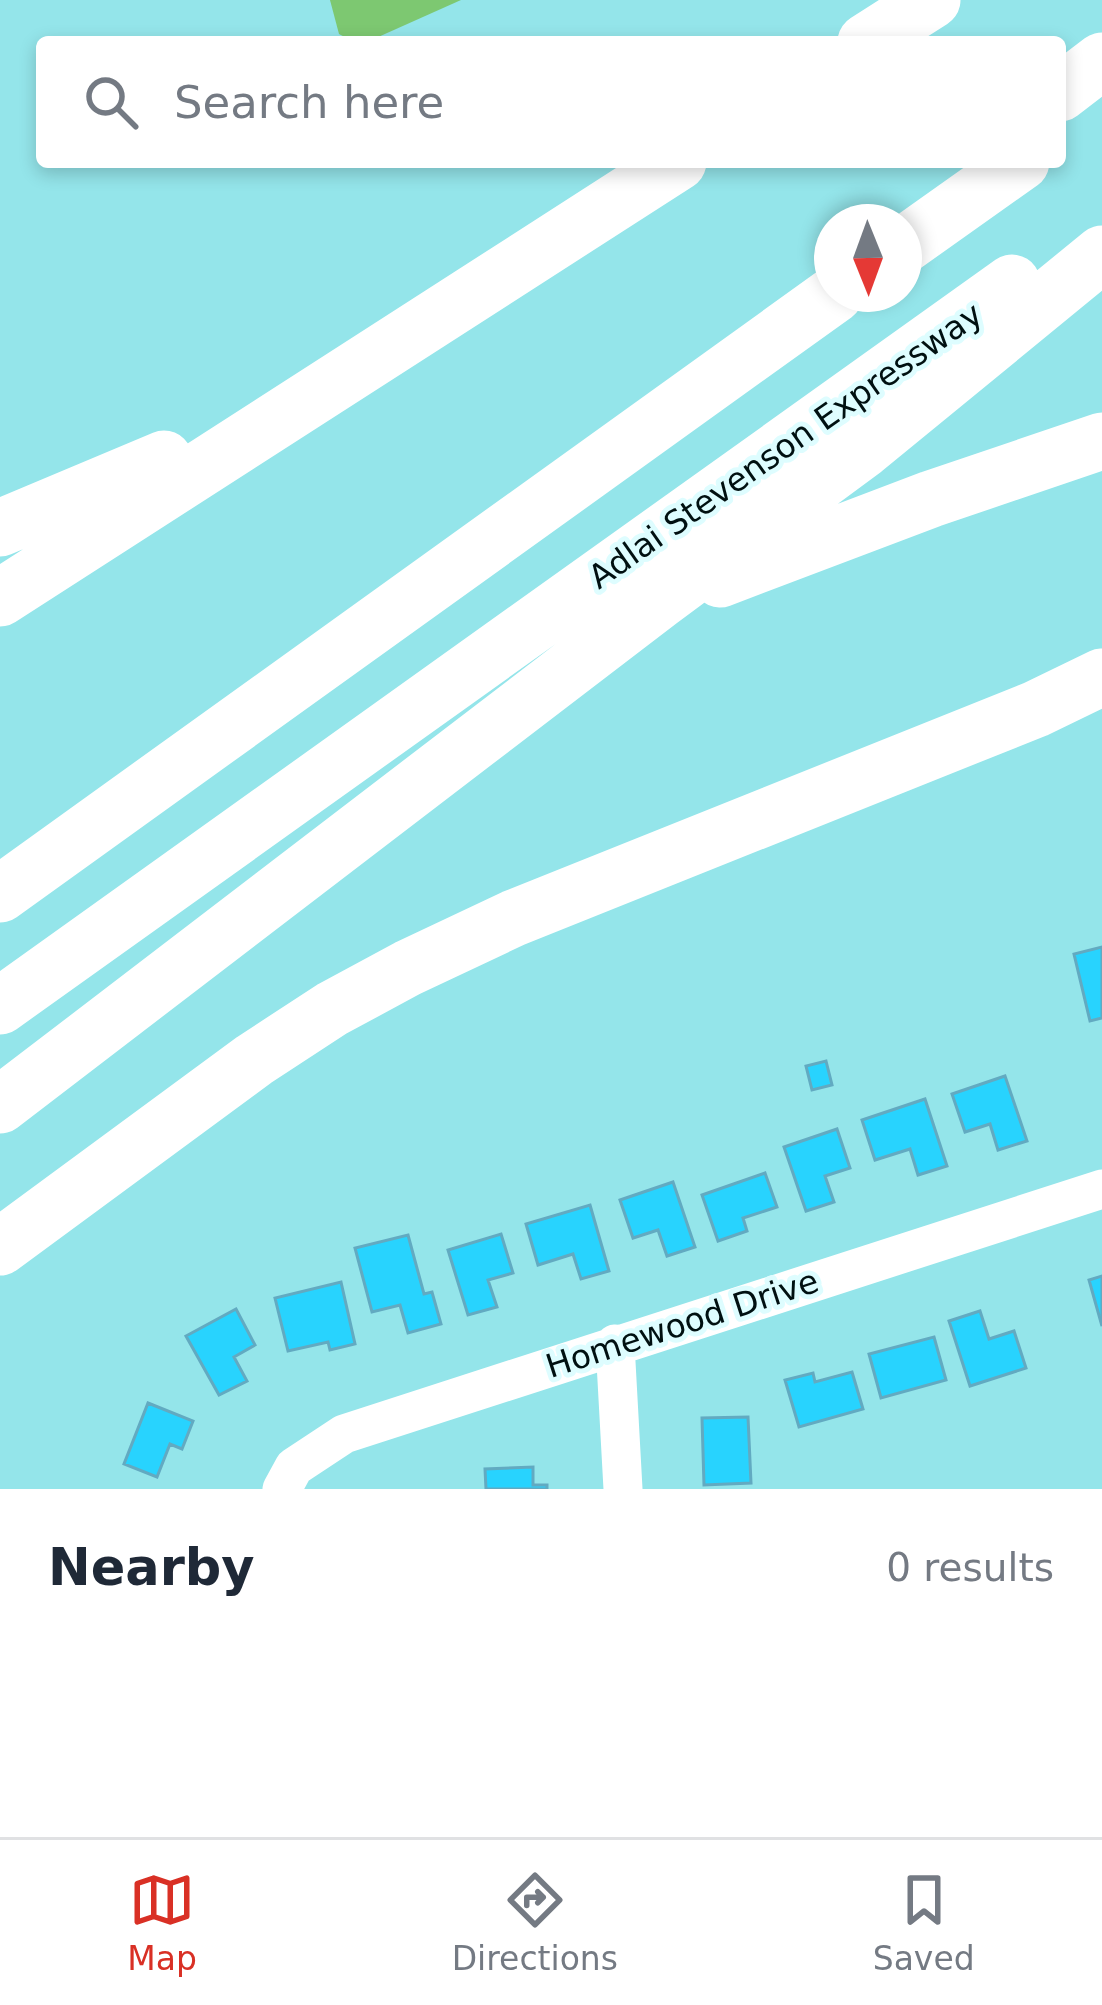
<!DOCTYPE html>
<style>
:root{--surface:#fff;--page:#f2f2f3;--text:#1f2937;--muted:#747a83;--line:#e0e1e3;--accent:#d93025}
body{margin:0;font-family:"DejaVu Sans",sans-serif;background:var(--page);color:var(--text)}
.compass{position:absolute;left:814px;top:204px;width:108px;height:108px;border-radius:50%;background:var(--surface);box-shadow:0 6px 18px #0003;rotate:179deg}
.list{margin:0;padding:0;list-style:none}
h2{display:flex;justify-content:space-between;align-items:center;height:156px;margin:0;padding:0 48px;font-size:51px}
h2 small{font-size:39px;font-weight:400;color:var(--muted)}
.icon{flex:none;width:66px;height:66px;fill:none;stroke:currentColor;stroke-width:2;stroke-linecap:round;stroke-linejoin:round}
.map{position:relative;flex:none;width:1102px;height:1489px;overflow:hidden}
.search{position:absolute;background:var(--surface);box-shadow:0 6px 18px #0003;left:36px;right:36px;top:36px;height:132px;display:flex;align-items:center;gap:30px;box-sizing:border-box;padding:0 42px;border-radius:12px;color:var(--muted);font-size:45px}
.sheet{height:348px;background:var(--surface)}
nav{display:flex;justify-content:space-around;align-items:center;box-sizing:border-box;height:168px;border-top:3px solid var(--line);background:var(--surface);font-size:33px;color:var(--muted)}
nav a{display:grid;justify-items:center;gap:6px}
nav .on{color:var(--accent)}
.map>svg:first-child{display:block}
.water{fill:#7dc871}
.building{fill:#28d3fe;stroke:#62aac1;stroke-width:3}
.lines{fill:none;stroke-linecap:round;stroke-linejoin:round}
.minor{stroke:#fff;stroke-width:39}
.highway{stroke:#fff;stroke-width:57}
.labels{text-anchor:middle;stroke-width:10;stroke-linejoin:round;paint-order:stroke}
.street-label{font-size:33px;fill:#001011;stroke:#defdff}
</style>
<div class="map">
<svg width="1102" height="1489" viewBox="0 0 1102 1489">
<rect width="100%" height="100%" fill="#94e5ea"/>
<path class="water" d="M330,0H461L367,42H354L339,34Z"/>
<path class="building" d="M1102,947V1018L1090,1021L1074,954Z
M826,1061L832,1085L812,1090L806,1066Z
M1005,1076L1027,1141L998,1150L990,1124L965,1132L952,1094Z
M925,1099L947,1166L918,1175L910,1149L875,1160L862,1120Z
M837,1129L850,1168L825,1176L834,1202L806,1211L784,1147Z
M765,1173L777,1207L743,1218L747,1231L718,1241L702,1195Z
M673,1182L695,1247L667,1256L658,1230L633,1238L620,1200Z
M590,1205L609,1271L581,1279L573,1254L538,1265L526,1224Z
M501,1234L513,1273L488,1280L497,1307L468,1315L448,1250Z
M408,1235L424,1294L432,1292L441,1324L408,1333L400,1305L372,1312L355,1248Z
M1102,1276V1326L1089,1280Z
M341,1282L355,1344L330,1350L328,1342L288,1351L275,1298Z
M236,1309L255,1345L234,1357L247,1381L219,1395L186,1336Z
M980,1311L989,1339L1014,1331L1026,1368L970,1386L949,1321Z
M934,1337L946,1380L881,1398L869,1354Z
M852,1372L863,1409L799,1427L785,1380L813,1373L815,1382Z
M148,1403L193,1421L182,1449L170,1444L157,1477L124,1464Z
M748,1417L751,1483L704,1485L702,1418Z
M533,1467V1485H547V1489H486L485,1469Z"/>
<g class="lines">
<path class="minor" d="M615,1344L623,1489
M282,1489L294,1467L344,1434L1102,1189"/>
<path class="highway" d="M866,42L932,0
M1060,93L1102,61
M904,245L1021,162
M0,528L164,459
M720,579L931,499L1102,441
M0,598L678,162
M0,894L835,294
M0,1006L1012,283
M0,1105L660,600L864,449L1102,254
M0,1247L254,1060L332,1009L408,968L514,918L1036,709L1102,677"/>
</g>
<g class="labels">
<g class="street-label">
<text transform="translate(785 445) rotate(-35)" y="12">Adlai Stevenson Expressway</text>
<text transform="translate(682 1323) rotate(-18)" y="12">Homewood Drive</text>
</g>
</g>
</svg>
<svg class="compass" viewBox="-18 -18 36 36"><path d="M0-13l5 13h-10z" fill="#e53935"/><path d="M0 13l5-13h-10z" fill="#747a83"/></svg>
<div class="search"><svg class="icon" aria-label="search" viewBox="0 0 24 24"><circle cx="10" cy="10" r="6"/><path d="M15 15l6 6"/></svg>Search here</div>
</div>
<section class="sheet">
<h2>Nearby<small>0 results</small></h2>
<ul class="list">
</ul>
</section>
<nav>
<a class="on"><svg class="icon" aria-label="map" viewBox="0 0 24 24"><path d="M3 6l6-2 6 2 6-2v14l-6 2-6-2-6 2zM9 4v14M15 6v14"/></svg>Map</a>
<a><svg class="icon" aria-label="directions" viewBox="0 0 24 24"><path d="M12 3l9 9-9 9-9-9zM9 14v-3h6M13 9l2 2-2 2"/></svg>Directions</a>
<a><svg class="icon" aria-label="saved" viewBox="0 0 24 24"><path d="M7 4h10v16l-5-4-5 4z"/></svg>Saved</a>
</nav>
